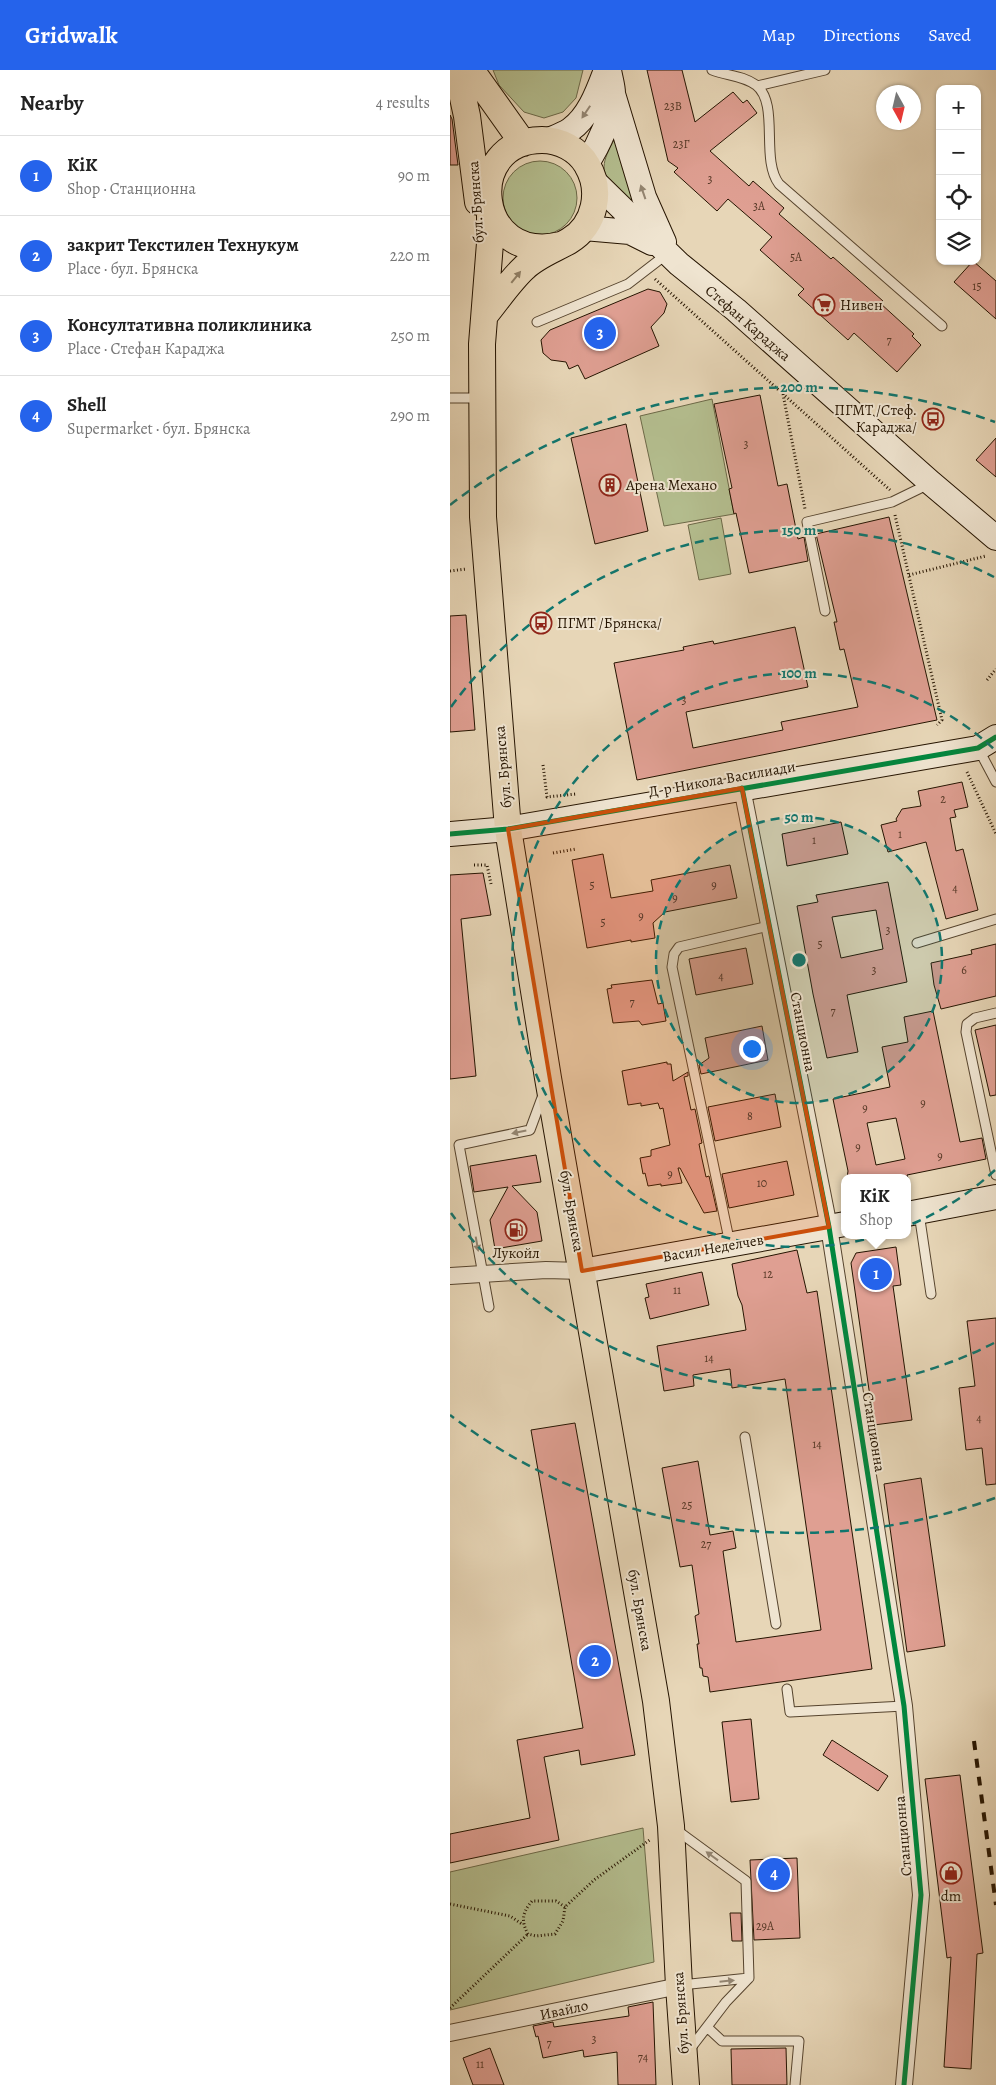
<!DOCTYPE html>
<meta charset="utf-8">
<style>
:root{--surface:#fff;--page:#f6f6f6;--text:#222;--muted:#767676;--line:#e0e0e0;--accent:#2563eb}
body{margin:0;font-family:Alegreya,serif;background:var(--page);color:var(--text)}
.controls{position:absolute;right:15px;top:15px;display:grid;overflow:hidden;border-radius:10px;box-shadow:0 1px 4px #0004}
.controls button{width:45px;height:45px;display:grid;place-items:center;padding:0;border:0;border-bottom:1px solid var(--line);background:var(--surface);color:var(--text);font:25px sans-serif}
.compass{position:absolute;left:426px;top:15px;width:45px;height:45px;border-radius:50%;background:var(--surface);box-shadow:0 1px 4px #0004;rotate:172deg}
.you{position:absolute;left:301px;top:978px;width:18px;height:18px;margin:-12px;border:4px solid #fff;border-radius:50%;background:#1a73e8;box-shadow:0 0 0 8px #1a73e833}
.badge{display:grid;place-items:center;width:32px;height:32px;border-radius:50%;background:var(--accent);color:#fff;font-size:16px;font-weight:700}
.pin{position:absolute;translate:-50% -50%;border:2px solid #fff;box-shadow:0 1px 5px #0006}
.popup{position:absolute;left:391px;top:1104px;width:70px;height:65px;box-sizing:border-box;display:grid;place-content:center;border-radius:10px;background:var(--surface);filter:drop-shadow(0 1px 4px #0005);font-size:16px;white-space:nowrap;color:var(--muted)}
.popup b{font-size:19px;color:var(--text)}
.popup::after{content:'';position:absolute;left:50%;top:100%;margin-left:-10px;border:10px solid transparent;border-top-color:var(--surface)}
.list{margin:0;padding:0;list-style:none}
h2{display:flex;justify-content:space-between;align-items:center;height:65px;margin:0;padding:0 20px;font-size:21px}
h2 small{font-size:16px;font-weight:400;color:var(--muted)}
.list li{display:grid;grid-template-columns:32px 1fr auto;gap:15px;align-items:center;box-sizing:border-box;height:80px;padding:0 20px;border-top:1px solid var(--line)}
.list b{display:block;font-size:19px;white-space:nowrap}
.list p{margin:0;font-size:16px;white-space:nowrap;color:var(--muted)}
.list em{font-size:16px;font-style:normal;color:var(--muted)}
.icon{flex:none;width:28px;height:28px;fill:none;stroke:currentColor;stroke-width:2;stroke-linecap:round;stroke-linejoin:round}
.map{position:relative;flex:none;width:546px;height:2015px;overflow:hidden}
header{display:flex;align-items:center;gap:30px;box-sizing:border-box;height:70px;padding:0 25px;background:var(--accent);color:#fff}
header strong{font-size:24px}
nav{display:flex;gap:28px;margin-inline-start:auto;font-size:18px}
main{display:flex}
aside{flex:1;background:var(--surface)}
.map>svg:first-child{display:block}
.green{fill:#b4be8f;stroke:#6c6948}
.building{fill:#df9f92;stroke:#251401;fill-rule:evenodd}
.lines{fill:none;stroke-linecap:round;stroke-linejoin:round}
.lane-casing{stroke:#56442e;stroke-width:11}
.street-casing{stroke:#56442e;stroke-width:18}
.secondary-casing{stroke:#251401;stroke-width:26}
.primary-casing{stroke:#251401;stroke-width:28}
.path{stroke:#251401;stroke-width:3;stroke-dasharray:1 2.5;stroke-linecap:butt}
.lane{stroke:#efe4d0;stroke-width:9}
.street{stroke:#efe4d0;stroke-width:16}
.secondary{stroke:#efe4d0;stroke-width:24}
.primary{stroke:#e7d6b7;stroke-width:26}
.rail{stroke:#251401;stroke-width:4;stroke-dasharray:9 9;stroke-linecap:butt}
.cycleway-casing{stroke:#efe4d0;stroke-width:8}
.cycleway{stroke:#00873e;stroke-width:5}
.oneway{fill:#948673}
.oneway2{fill:#907f65}
.marked{fill:#cb4f0a;fill-opacity:0.2;stroke:#cb4f0a;stroke-width:4;stroke-linejoin:round}
.ring{fill:none;stroke:#0f766e;stroke-width:2.5;stroke-dasharray:9 6}
.labels{text-anchor:middle;stroke-width:4;stroke-linejoin:round;paint-order:stroke}
.number-label{font-size:12px;fill:#543725}
.street-label{font-size:15px;fill:#251401;stroke:#efe4d0}
.poi-label{font-size:15px;fill:#251401;stroke:#efe4d0;text-anchor:start}
.centre{fill:#0f766e;stroke:#efe4d0;stroke-width:2.5}
.ring-label{font-size:15px;text-anchor:middle;font-weight:bold;fill:#0f766e;stroke:#efe4d0;stroke-width:4;stroke-linejoin:round;paint-order:stroke}
</style>
<header>
<strong>Gridwalk</strong>
<nav><a>Map</a><a>Directions</a><a>Saved</a></nav>
</header>
<main>
<aside>
<h2>Nearby<small>4 results</small></h2>
<ul class="list">
<li><span class="badge">1</span><div><b>KiK</b><p>Shop · Станционна</p></div><em>90 m</em></li>
<li><span class="badge">2</span><div><b>закрит Текстилен Технукум</b><p>Place · бул. Брянска</p></div><em>220 m</em></li>
<li><span class="badge">3</span><div><b>Консултативна поликлиника</b><p>Place · Стефан Караджа</p></div><em>250 m</em></li>
<li><span class="badge">4</span><div><b>Shell</b><p>Supermarket · бул. Брянска</p></div><em>290 m</em></li>
</ul>
</aside>
<div class="map">
<svg width="546" height="2015" viewBox="0 0 546 2015">
<rect width="100%" height="100%" fill="#e7d6b7"/>
<filter id="stains"><feTurbulence type="fractalNoise" baseFrequency=".004" numOctaves="4"/><feColorMatrix values="0 0 0 0 .2 0 0 0 0 .09 0 0 0 0 .02 0 0 0 .5 -.17"/></filter>
<radialGradient id="worn" r=".72"><stop offset=".6" stop-color="#630" stop-opacity="0"/><stop offset="1" stop-color="#630" stop-opacity=".3"/></radialGradient>
<path class="green" d="M43,0H133L126,28L113,42L94,48L74,42L49,15Z
M165,68L186,132L165,124C150,98 151,95 165,68Z
M53 128a37 37 0 1 1 74 0a37 37 0 1 1-74 0Z
M262,329L284,444L214,456L190,346Z
M271,448L281,504L249,510L238,455Z
M193,1758L204,1892L0,1940V1802Z"/>
<path class="building" d="M197,0H232L245,52L283,22L293,33L297,30L307,43L260,81L299,116L303,111L334,138L329,144L381,189L383,187L433,231L430,233L464,264L462,266L471,275L447,302L404,263L398,270L348,225L354,219L310,180L322,167L278,129L267,141L224,102L228,98L218,91Z
M0,45L2,49L8,95H0Z
M523,191L546,211V249L504,212Z
M198,219L210,222L217,234L214,243L201,257L209,276L135,309L128,295L119,299L116,292L101,290L93,283L91,270L100,260Z
M310,325L328,416L337,414L348,469L354,467L358,491L299,503L286,443L284,444L279,419L282,418L264,334Z
M176,354L198,461L145,474L121,368Z
M546,368V407L526,390Z
M439,447L487,650L187,710L164,593L234,580L233,577L263,571L264,574L345,557L358,617L236,642L243,678L333,660L331,652L408,637L394,579L390,580L384,552H387L366,464Z
M16,545L25,660L0,662V546Z
M512,712L518,737L504,740L506,747L500,748L506,781L513,779L528,840L496,849L476,772L438,782L431,755L447,751L446,749L452,739L471,736L468,721Z
M391,752L398,784L337,796L332,764Z
M153,784L161,828L203,821L201,810L280,795L287,828L215,842L203,853L205,868L181,872V870L137,878L122,790Z
M33,803L41,845L11,849L26,1006L0,1009V805Z
M438,812L457,912L397,925L408,982L377,988L363,924L347,836L368,832L366,825ZM426,840L433,879L391,888L382,847Z
M546,874V926L491,939L484,915L481,893L522,884L521,880Z
M296,878L303,914L246,925L239,889Z
M202,910L208,934L213,933L216,951L192,955L189,951L163,953L157,919L162,918L161,915Z
M483,941L510,1072L532,1068L536,1089L457,1105L458,1108H397L398,1101L383,1029L440,1017L432,977L458,972L454,947ZM446,1048L455,1089L426,1095L417,1053Z
M546,955V1025L540,1026L525,960Z
M312,956L318,990L251,1004L249,995L259,988L255,968Z
M217,992V994H221L223,1011L238,1002V1006L234,1007L241,1040L245,1039L252,1073L249,1074L252,1089L256,1107L259,1106L267,1141L254,1143L230,1098H228L232,1113L211,1116V1114L198,1116L195,1103L193,1104L190,1088L201,1086V1080L220,1075L213,1038L210,1039L208,1033L191,1036V1033L178,1035L172,1001Z
M325,1024L331,1057L265,1071L258,1037Z
M86,1085L91,1112L62,1116L87,1142L92,1171L45,1179L40,1150L58,1117L24,1122L20,1096Z
M337,1091L344,1125L279,1138L272,1104Z
M446,1177L451,1215L443,1216L462,1350L424,1355L401,1193L406,1183Z
M347,1180L357,1223L367,1221L422,1599L260,1622L258,1607L253,1606L252,1598H250L247,1574H249L245,1546L249,1544L242,1495L230,1497L212,1398L248,1391L260,1465L283,1461L286,1478L273,1481L286,1572L371,1560L335,1309L282,1318L280,1299L243,1305L244,1316L214,1321L207,1276L296,1260L292,1235L288,1226L282,1194Z
M252,1202L259,1235L200,1249L195,1228L199,1227L196,1214Z
M546,1248V1414L536,1415L532,1378L516,1380L509,1318L525,1316L517,1251Z
M125,1353L185,1685L131,1695L129,1680L94,1687L109,1770L0,1793V1764L80,1748L67,1670L133,1658L81,1360Z
M471,1408L495,1576L457,1582L434,1414Z
M301,1649L309,1729L281,1732L272,1652Z
M382,1670L438,1706L428,1721L373,1685Z
M510,1705L533,1883L527,1884L521,1999L494,1997L501,1887L497,1888L475,1709Z
M347,1788L350,1868L304,1870L300,1790Z
M280,1843H291L292,1871H282Z
M203,1932L206,2015H168L167,1982L134,1987L133,1980L93,1988L88,1966L86,1967L83,1956L103,1952L104,1957L179,1946L178,1937Z
M40,1978L54,2015H23L13,1988Z
M336,1978L337,2015H282L281,1979Z"/>
<g class="lines">
<g class="lane-casing">
<path id="lane" d="M262,0C277,6 292,5 306,15C330,34 310,89 329,114L492,256
M307,16L375,0
M87,252L178,214L217,184
M0,328H30
M375,541L357,452L442,432L481,413
M528,678L546,712
M467,873L546,849
M546,943L525,948L517,954L516,962L546,1105
M469,1143L481,1224
M280,1174L222,897L224,884L229,877L319,856
M39,1237L9,1075L80,1060L93,1025
M295,1367L326,1554
M337,1619L340,1642L454,1636
M225,1759L296,1811L299,1908L231,1915
M257,1957L272,1971H349L345,2015
M240,1979L276,1932L299,1908"/>
</g>
<g class="street-casing">
<path id="street" d="M292,718L379,1157L454,1636L471,1825L454,2015
M0,1206L96,1200L132,1201
M0,1963L229,1916"/>
</g>
<g class="secondary-casing">
<path id="secondary" d="M163,24L194,127L214,172
M99,70C106,67 114,64 120,60C139,47 148,21 156,0
M137,93C148,76 163,45 163,23C163,16 160,7 159,0
M145,112L229,194L286,240L481,413L546,468
M134,158L180,162L202,173
M0,764L58,759L493,684L528,678L546,667
M457,1144L546,1127
M132,1201L395,1154"/>
</g>
<g class="primary-casing">
<path id="primary" d="M7,0L17,46L28,132
M21,0L73,73
M40,140V173L32,274L33,447L58,759L98,1008L206,1631L221,1756L229,1916L236,2015
M35,245C48,229 60,211 74,198C86,186 105,179 119,171C146,155 152,120 137,95C128,79 109,70 92,70C12,70 24,196 111,175"/>
</g>
<path class="path" d="M205,209L440,420
M333,324L355,439
M445,445L492,650L487,655
M0,501L16,499
M459,505L536,486
M537,610L546,599
M93,695L97,727L126,724
M517,702L546,764
M103,783L126,779
M24,795H37L41,814
M0,1834L60,1846L72,1854
M115,1837L106,1831H82C72,1843 71,1851 78,1864L86,1866L105,1864L113,1851L115,1837L144,1810L201,1769
M0,1938L78,1864"/>
<use href="#lane" class="lane"/>
<use href="#street" class="street"/>
<use href="#secondary" class="secondary"/>
<use href="#primary" class="primary"/>
<path class="rail" d="M524,1671L546,1835"/>
<g class="cycleway-casing">
<path id="cycleway" d="M292,718L379,1157L454,1636L471,1825L454,2015
M0,764L58,759L493,684L528,678L546,667"/>
</g>
<use href="#cycleway" class="cycleway"/>
</g>
<defs><path id="oneway-solid" d="M-6-.8H1V-3.2L6.5 0L1 3.2V.8H-6Z" transform="scale(1.25)"/></defs>
<g class="oneway">
<use href="#oneway-solid" transform="translate(136 42) rotate(124)"/>
<use href="#oneway-solid" transform="translate(193 122) rotate(-109)"/>
<use href="#oneway-solid" transform="translate(69 1062) rotate(168)"/>
<use href="#oneway-solid" transform="translate(27 1174) rotate(80)"/>
<use href="#oneway-solid" transform="translate(262 1786) rotate(-144)"/>
<use href="#oneway-solid" transform="translate(277 1911) rotate(-6)"/>
</g>
<use class="oneway2" href="#oneway-solid" transform="translate(66 207) rotate(-51)"/>
<path class="marked" d="M292,718L379,1157L132,1201L58,759Z"/>
<circle cx="349" cy="890" r="143" fill="#0f766e" fill-opacity=".12"/>
<g class="ring">
<circle cx="349" cy="890" r="143"/>
<path d="M545 1100A287 287 0 1 1 545 680"/>
<path d="M544 1273A430 430 0 0 1 1 1143M1 637A430 430 0 0 1 544 507"/>
<path d="M545 1428A573 573 0 0 1 0 1345M0 435A573 573 0 0 1 545 352"/>
</g>
<defs>
<g id="supermarket-ring" transform="scale(1.125)"><circle r="9.5" fill="#efe4d0" stroke="#8f2418" stroke-width="1.5"/><path d="M-6-5.5h2.5l.6 2H6L4.5 2H-2.5L-4.4-4H-6ZM-1.5 3.2a1.3 1.3 0 1 0 .1 0ZM3 3.2a1.3 1.3 0 1 0 .1 0Z" fill="#8f2418"/></g>
<g id="bus-ring" transform="scale(1.125)"><circle r="9.5" fill="#efe4d0" stroke="#8f2418" stroke-width="1.5"/><path d="M-5-6H5V4H4V6H2V4H-2V6H-4V4H-5ZM-3.5-4V0h7V-4ZM-3.5 1.2v1.5H-2V1.2ZM2 1.2v1.5H3.5V1.2Z" fill="#8f2418"/></g>
<g id="building-ring" transform="scale(1.125)"><circle r="9.5" fill="#efe4d0" stroke="#8f2418" stroke-width="1.5"/><path d="M-4-6H4V6H1V3H-1V6H-4ZM-2.5-4.3h1.7v1.8h-1.7ZM.8-4.3h1.7v1.8H.8ZM-2.5-1h1.7V.8h-1.7ZM.8-1h1.7V.8H.8Z" fill="#8f2418"/></g>
<g id="fuel-ring" transform="scale(1.125)"><circle r="9.5" fill="#efe4d0" stroke="#8f2418" stroke-width="1.5"/><path d="M-5.5-6h7V0h2V4h1.3V-2.5L3-4.5l.8-.8L6-3V5H2.5V1h-1V6h-7ZM-4.2-4.7v3.2H.2V-4.7Z" fill="#8f2418"/></g>
<g id="shop-ring" transform="scale(1.125)"><circle r="9.5" fill="#efe4d0" stroke="#8f2418" stroke-width="1.5"/><path d="M-5-2.5h2.3a2.7 3.5 0 0 1 5.4 0H5L5.5 6h-11ZM-1.5-2.5h3a1.5 2.3 0 0 0-3 0Z" fill="#8f2418"/></g>
</defs>
<g fill-rule="evenodd">
<use href="#supermarket-ring" x="374" y="235"/>
<use href="#bus-ring" x="483" y="349"/>
<use href="#building-ring" x="160" y="415"/>
<use href="#bus-ring" x="91" y="553"/>
<use href="#fuel-ring" x="66" y="1160"/>
<use href="#shop-ring" x="501" y="1803"/>
</g>
<g class="labels">
<g class="number-label">
<text x="223" y="40">23В</text>
<text x="231" y="78">23Г</text>
<text x="260" y="113">3</text>
<text x="309" y="140">3А</text>
<text x="346" y="191">5А</text>
<text x="527" y="220">15</text>
<text x="439" y="274">7</text>
<text x="296" y="378">3</text>
<text x="234" y="634">3</text>
<text x="493" y="733">2</text>
<text x="450" y="768">1</text>
<text x="364" y="774">1</text>
<text x="142" y="819">5</text>
<text x="264" y="819">9</text>
<text x="505" y="822">4</text>
<text x="225" y="832">9</text>
<text x="191" y="850">9</text>
<text x="153" y="856">5</text>
<text x="438" y="864">3</text>
<text x="370" y="878">5</text>
<text x="424" y="904">3</text>
<text x="514" y="904">6</text>
<text x="271" y="910">4</text>
<text x="182" y="936">7</text>
<text x="383" y="945">7</text>
<text x="473" y="1037">9</text>
<text x="415" y="1042">9</text>
<text x="300" y="1050">8</text>
<text x="408" y="1081">9</text>
<text x="490" y="1090">9</text>
<text x="220" y="1108">9</text>
<text x="312" y="1117">10</text>
<text x="318" y="1208">12</text>
<text x="227" y="1224">11</text>
<text x="259" y="1292">14</text>
<text x="529" y="1352">4</text>
<text x="367" y="1378">14</text>
<text x="237" y="1439">25</text>
<text x="256" y="1478">27</text>
<text x="315" y="1860">29A</text>
<text x="144" y="1973">3</text>
<text x="99" y="1977">7</text>
<text x="193" y="1991">74</text>
<text x="30" y="1998">11</text>
</g>
<g class="street-label">
<text transform="translate(26 132) rotate(-94)" y="5">бул. Брянска</text>
<text transform="translate(298 253) rotate(41)" y="5">Стефан Караджа</text>
<text transform="translate(53 697) rotate(-95)" y="5">бул. Брянска</text>
<text transform="translate(272 709) rotate(-10)" y="5">Д-р Никола Василиади</text>
<text transform="translate(353 962) rotate(79)" y="5">Станционна</text>
<text transform="translate(122 1141) rotate(80)" y="5">бул. Брянска</text>
<text transform="translate(263 1178) rotate(-10)" y="5">Васил Неделчев</text>
<text transform="translate(424 1362) rotate(81)" y="5">Станционна</text>
<text transform="translate(190 1540) rotate(80)" y="5">бул. Брянска</text>
<text transform="translate(453 1766) rotate(-95)" y="5">Станционна</text>
<text transform="translate(114 1940) rotate(-12)" y="5">Ивайло</text>
<text transform="translate(231 1943) rotate(-94)" y="5">бул. Брянска</text>
</g>
<g class="poi-label">
<text x="390" y="240">Нивен</text>
<text x="467" y="345" text-anchor="end">ПГМТ /Стеф.<tspan x="467" dy="17">Караджа/</tspan></text>
<text x="176" y="420">Арена Механо</text>
<text x="107" y="558">ПГМТ /Брянска/</text>
<text x="66" y="1188" text-anchor="middle">Лукойл</text>
<text x="501" y="1831" text-anchor="middle">dm</text>
</g>
</g>
<circle cx="349" cy="890" r="8" class="centre"/>
<g class="ring-label">
<text x="349" y="322">200 m</text>
<text x="349" y="465">150 m</text>
<text x="349" y="608">100 m</text>
<text x="349" y="752">50 m</text>
</g>
<rect width="100%" height="100%" filter="url(#stains)"/>
<rect width="100%" height="100%" fill="url(#worn)"/>
</svg>
<div class="controls">
<button>+</button>
<button>−</button>
<button><svg class="icon" aria-label="locate" viewBox="0 0 24 24"><circle cx="12" cy="12" r="6"/><path d="M12 2v4M12 18v4M2 12h4M18 12h4"/></svg></button>
<button><svg class="icon" aria-label="layers" viewBox="0 0 24 24"><path d="M12 4l9 5-9 5-9-5zM3 14l9 5 9-5"/></svg></button>
</div>
<svg class="compass" viewBox="-18 -18 36 36"><path d="M0-13l5 13h-10z" fill="#e53935"/><path d="M0 13l5-13h-10z" fill="#767676"/></svg>
<div class="you"></div>
<div class="pin badge" style="left:426px;top:1204px">1</div>
<div class="popup"><b>KiK</b>Shop</div>
<div class="pin badge" style="left:145px;top:1591px">2</div>
<div class="pin badge" style="left:150px;top:263px">3</div>
<div class="pin badge" style="left:324px;top:1804px">4</div>
</div>
</main>
